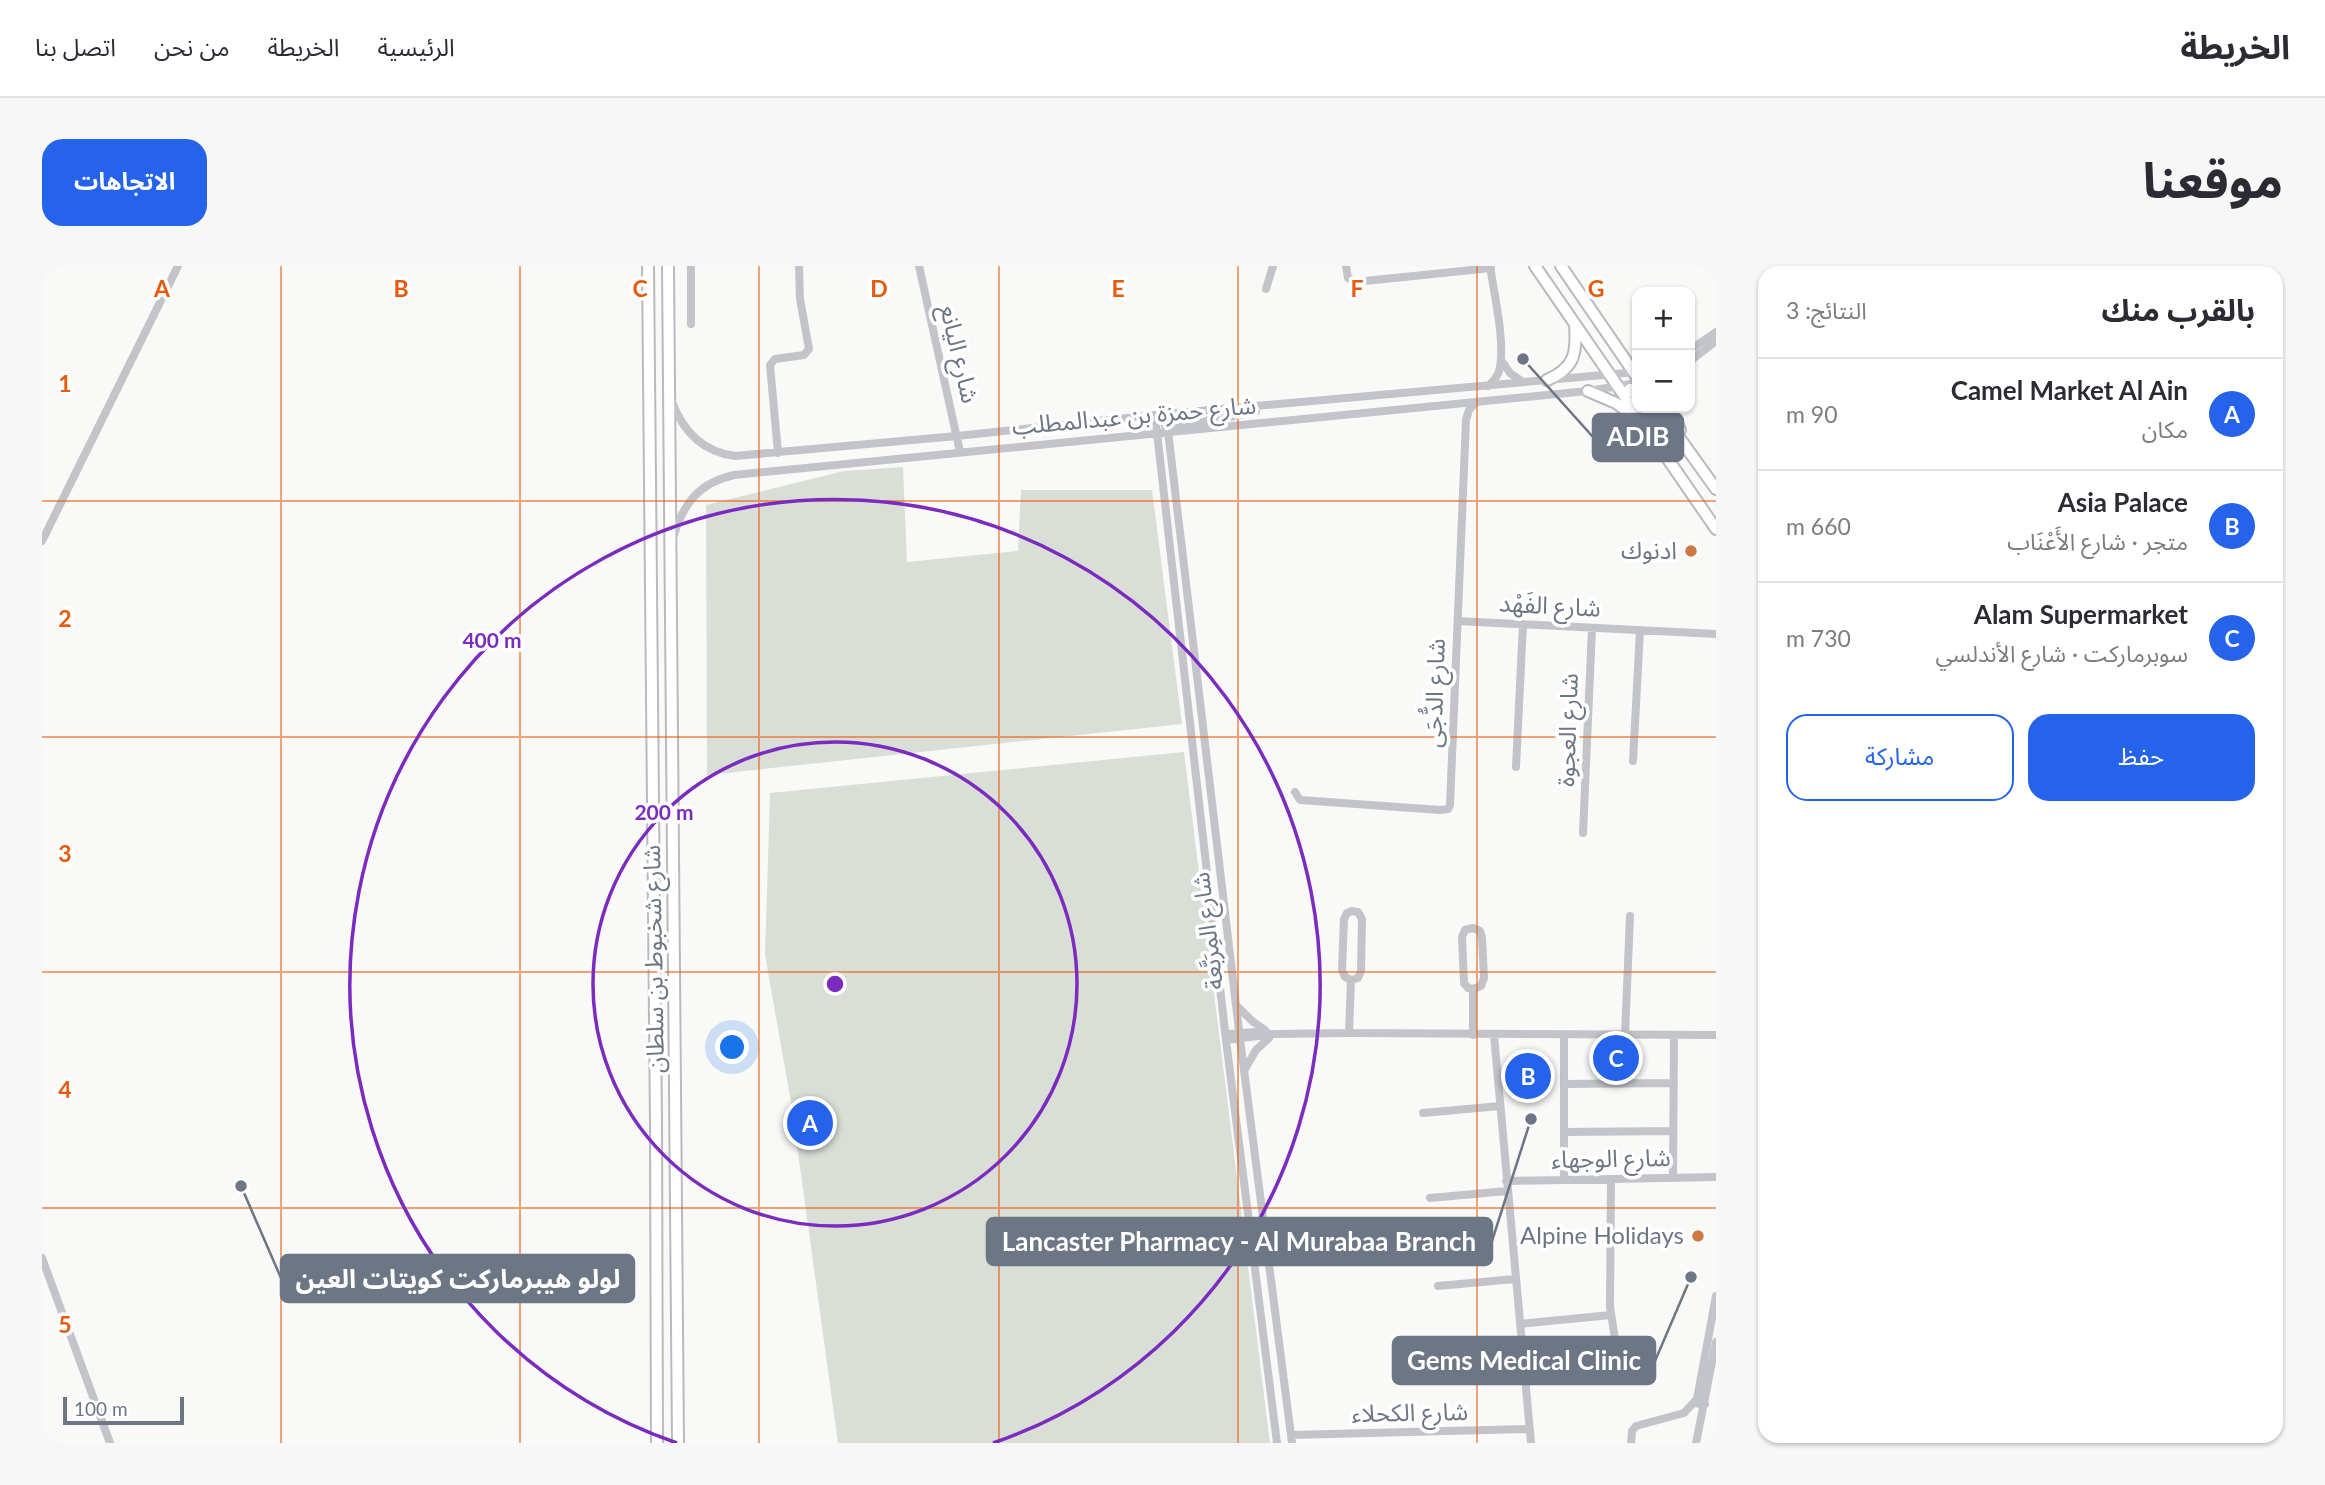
<!DOCTYPE html>
<html lang="ar">
<meta charset="utf-8">
<style>
:root{--surface:#fff;--page:#f7f7f7;--text:#2b2b33;--muted:#7c7c81;--line:#e1e1e2;--accent:#2563eb}
body{margin:0;font-family:Lato,"Noto Sans Arabic",sans-serif;background:var(--page);color:var(--text);direction:rtl}
.controls{position:absolute;right:21px;top:21px;display:grid;overflow:hidden;border-radius:14px;box-shadow:0 2px 5px #0004}
.controls button{width:63px;height:63px;display:grid;place-items:center;padding:0;border:0;border-bottom:2px solid var(--line);background:var(--surface);color:var(--text);font:35px sans-serif}
.scale{position:absolute;left:21px;bottom:18px;width:121px;box-sizing:border-box;padding-left:7px;border:4px solid #6c7685;border-top:0;font-size:19px;line-height:24px;white-space:nowrap;color:#6c7685;-webkit-text-stroke:5px #fff;paint-order:stroke}
.you{position:absolute;left:691px;top:782px;width:24px;height:24px;margin:-18px;border:5px solid #fff;border-radius:50%;background:#1a73e8;box-shadow:0 0 0 10px #1a73e833}
.badge{display:grid;place-items:center;width:46px;height:46px;border-radius:50%;background:var(--accent);color:#fff;font-size:23px;font-weight:700}
.pin{position:absolute;translate:-50% -50%;border:4px solid #fff;box-shadow:0 2px 7px #0006}
.list{margin:0;padding:0;list-style:none}
h2{display:flex;justify-content:space-between;align-items:center;height:91px;margin:0;padding:0 28px;font-size:30px}
h2 small{font-size:23px;font-weight:400;color:var(--muted)}
.list li{display:grid;grid-template-columns:46px 1fr auto;gap:21px;align-items:center;box-sizing:border-box;height:112px;padding:0 28px;border-top:2px solid var(--line)}
.list b{display:block;font-size:26px;white-space:nowrap}
.list p{margin:0;font-size:23px;white-space:nowrap;color:var(--muted)}
.list em{font-size:23px;font-style:normal;color:var(--muted)}
.actions{display:flex;gap:14px;padding:21px 28px}
.actions a{flex:1;padding:16px 0;border:2px solid var(--accent);border-radius:21px;text-align:center;font-size:24px;color:var(--accent)}
.actions .main{background:var(--accent);color:#fff}
.map{position:relative;flex:none;width:1674px;height:1177px;overflow:hidden;direction:ltr;border-radius:21px}
header{display:flex;align-items:center;gap:42px;box-sizing:border-box;height:98px;padding:0 35px;background:var(--surface);border-bottom:2px solid var(--line)}
header strong{font-size:33px}
nav{display:flex;gap:38px;margin-inline-start:auto;font-size:24px}
.intro{display:flex;align-items:center;justify-content:space-between;box-sizing:border-box;height:168px;padding:0 42px}
h1{margin:0;font-size:49px}
.button{padding:18px 32px;border-radius:21px;background:var(--accent);color:#fff;font-size:24px;font-weight:700}
main{display:flex;gap:42px;padding:0 42px}
aside{flex:1;background:var(--surface);border-radius:21px;box-shadow:0 2px 5px #0004}
.map>svg:first-child{display:block}
.green{fill:#d9ded7}
.lines{fill:none;stroke-linecap:round;stroke-linejoin:round}
.major-casing{stroke:#b8babf;stroke-width:14}
.minor{stroke:#c2c4c9;stroke-width:8}
.major{stroke:#fff;stroke-width:10}
.grid{fill:none;stroke:#e8590c;stroke-width:2;stroke-opacity:0.55}
.ring{fill:none;stroke:#7b2cbf;stroke-width:3.5}
.poi-dot{fill:#cf7842;stroke:#fff;stroke-width:2.5}
.labels{text-anchor:middle;stroke-width:7;stroke-linejoin:round;paint-order:stroke}
.street-label{font-size:24px;fill:#6c7685;stroke:#fff}
.poi-label{font-size:24px;fill:#6c7685;stroke:#fff;text-anchor:end}
.grid-label{font-size:23px;text-anchor:middle;font-weight:bold;fill:#e8590c;stroke:#fff;stroke-width:7;stroke-linejoin:round;paint-order:stroke}
.centre{fill:#7b2cbf;stroke:#fff;stroke-width:3.5}
.ring-label{font-size:21px;text-anchor:middle;font-weight:bold;fill:#7b2cbf;stroke:#fff;stroke-width:7;stroke-linejoin:round;paint-order:stroke}
.leader{fill:none;stroke:#6c7685;stroke-width:2.5}
.callout-dot{fill:#6c7685;stroke:#fff;stroke-width:2.5}
.callout{fill:#6c7685;stroke:#6c7685;stroke-width:2.5}
.callout-label{font-size:26px;text-anchor:middle;font-weight:bold;fill:#fff}
</style>
<header>
<strong>الخريطة</strong>
<nav><a>الرئيسية</a><a>الخريطة</a><a>من نحن</a><a>اتصل بنا</a></nav>
</header>
<div class="intro"><h1>موقعنا</h1><a class="button">الاتجاهات</a></div>
<main>
<aside>
<h2>بالقرب منك<small>النتائج: 3</small></h2>
<ul class="list">
<li><span class="badge">A</span><div><b>Camel Market Al Ain</b><p>مكان</p></div><em>90 m</em></li>
<li><span class="badge">B</span><div><b>Asia Palace</b><p>متجر · شارع الأَعْنَاب</p></div><em>660 m</em></li>
<li><span class="badge">C</span><div><b>Alam Supermarket</b><p>سوبرماركت · شارع الأندلسي</p></div><em>730 m</em></li>
</ul>
<div class="actions"><a class="main">حفظ</a><a>مشاركة</a></div>
</aside>
<div class="map">
<svg width="1674" height="1177" viewBox="0 0 1674 1177">
<rect width="100%" height="100%" fill="#f9f9f8"/>
<path class="green" d="M861,201L865,296L976,285L979,224H1110L1140,458L665,509L664,239L802,205Z
M1142,486L1228,1177H796L749,836L723,689L728,527Z"/>
<g class="lines">
<g class="major-casing">
<path id="major" d="M606,0L614,859L615,1177
M626,0L636,1177
M1493,0L1674,263
M1519,0L1595,111
M1505,114C1533,102 1535,87 1533,59
M1546,125L1574,137L1596,153
M1582,129L1588,123L1595,129
M1604,142L1628,173L1643,181
M1616,142L1674,223
M1628,142L1638,164"/>
</g>
<path class="minor" d="M877,0L918,186
M1304,0L1306,12L1313,16L1449,2
M1224,23L1231,0
M649,58V0
M1648,84L1674,66
M1459,94L1468,107L1481,116
M1648,95L1674,75
M1446,120C1452,115 1457,109 1458,101C1463,75 1452,27 1448,0
M630,136C641,165 661,186 693,190L915,170L1113,149L1595,106
M1124,148L1198,773L1250,1177
M1113,149L1184,774L1235,1177
M1123,160L1183,152L1214,145
M736,187L728,99L733,93L762,89L767,83L758,33L757,0
M631,272C641,238 656,217 692,209L1546,125L1595,117
M0,275L136,0
M1416,355L1674,368
M1591,495L1598,364
M1474,501L1481,358
M1253,526L1258,534L1398,544L1406,543L1408,539L1424,154L1427,144L1434,136
M1541,567L1550,362
M1310,645L1316,646L1320,653L1319,705L1316,712L1309,714L1303,711L1300,704L1302,653L1305,647Z
M1431,662L1438,665L1440,671L1442,712L1439,720L1431,723L1426,722L1422,717L1420,671L1423,664Z
M1194,739L1210,755L1223,764
M1307,767L1309,714
M1183,768L1216,766L1229,768
M1431,769V723
M1452,769L1489,1177
M1522,769V913
M1583,769L1588,650
M1184,774L1232,768L1307,767L1674,769
M1203,803L1214,784L1227,772
M1522,818L1632,817
M1381,847L1458,840
M1522,866L1631,865
M1631,912L1632,769
M1569,913L1568,1041L1578,1105
M1464,915L1674,911
M1388,932L1465,925
M0,992L68,1177
M1396,1020L1473,1013
M1478,1058L1569,1049
M1663,1138H1657L1655,1133L1674,1030
M1249,1169L1488,1163
M1589,1177L1590,1165L1594,1160L1642,1147L1655,1133
M1654,1177L1674,1076"/>
<use href="#major" class="major"/>
</g>
<path class="grid" d="M239,0V1177M478,0V1177M717,0V1177M957,0V1177M1196,0V1177M1435,0V1177M0,235H1674M0,471H1674M0,706H1674M0,942H1674"/>
<g class="ring">
<circle cx="793" cy="718" r="242"/>
<path d="M635 1177A485 485 0 1 1 951 1177"/>
</g>
<g class="poi-dot">
<circle cx="1649" cy="285" r="7"/>
<circle cx="1656" cy="970" r="7"/>
</g>
<g class="labels">
<g class="street-label">
<text transform="translate(917 88) rotate(77)" y="8">شارع اليانع</text>
<text transform="translate(1092 150) rotate(-5)" y="8">شارع حمزة بن عبدالمطلب</text>
<text transform="translate(1508 340) rotate(3)" y="8">شارع الفَهْد</text>
<text transform="translate(1393 427) rotate(-88)" y="8">شارع الدُّجَى</text>
<text transform="translate(1526 464) rotate(-88)" y="8">شارع العجوة</text>
<text transform="translate(1166 665) rotate(-97)" y="8">شارع المِرَبَّعة</text>
<text transform="translate(612 693) rotate(-91)" y="8">شارع شخبوط بن سلطان</text>
<text transform="translate(1569 893) rotate(-1)" y="8">شارع الوجهاء</text>
<text transform="translate(1368 1147) rotate(-1)" y="8">شارع الكحلاء</text>
</g>
<g class="poi-label">
<text x="1635" y="293">ادنوك</text>
<text x="1642" y="978">Alpine Holidays</text>
</g>
</g>
<g class="grid-label">
<text x="120" y="31">A</text>
<text x="359" y="31">B</text>
<text x="598" y="31">C</text>
<text x="837" y="31">D</text>
<text x="1076" y="31">E</text>
<text x="1315" y="31">F</text>
<text x="1554" y="31">G</text>
<text x="23" y="126">1</text>
<text x="23" y="361">2</text>
<text x="23" y="596">3</text>
<text x="23" y="832">4</text>
<text x="23" y="1067">5</text>
</g>
<circle cx="793" cy="718" r="10" class="centre"/>
<g class="ring-label">
<text x="450" y="382">400 m</text>
<text x="622" y="554">200 m</text>
</g>
<path class="leader" d="M1481 93L1551 171M1489 853L1450 975M199 920L239 1012M1649 1011L1613 1095"/>
<g class="callout-dot">
<circle cx="1481" cy="93" r="7"/>
<circle cx="1489" cy="853" r="7"/>
<circle cx="199" cy="920" r="7"/>
<circle cx="1649" cy="1011" r="7"/>
</g>
<g class="callout">
<rect x="1551" y="148" width="90" height="47" rx="7"/>
<rect x="945" y="952" width="505" height="47" rx="7"/>
<rect x="239" y="989" width="353" height="47" rx="7"/>
<rect x="1351" y="1071" width="262" height="47" rx="7"/>
</g>
<g class="callout-label">
<text x="1596" y="180">ADIB</text>
<text x="1197" y="985">Lancaster Pharmacy - Al Murabaa Branch</text>
<text x="416" y="1022">لولو هيبرماركت كويتات العين</text>
<text x="1482" y="1104">Gems Medical Clinic</text>
</g>
</svg>
<div class="controls">
<button>+</button>
<button>−</button>
</div>
<div class="scale">100 m</div>
<div class="you"></div>
<div class="pin badge" style="left:768px;top:857px">A</div>
<div class="pin badge" style="left:1486px;top:810px">B</div>
<div class="pin badge" style="left:1574px;top:792px">C</div>
</div>
</main>
